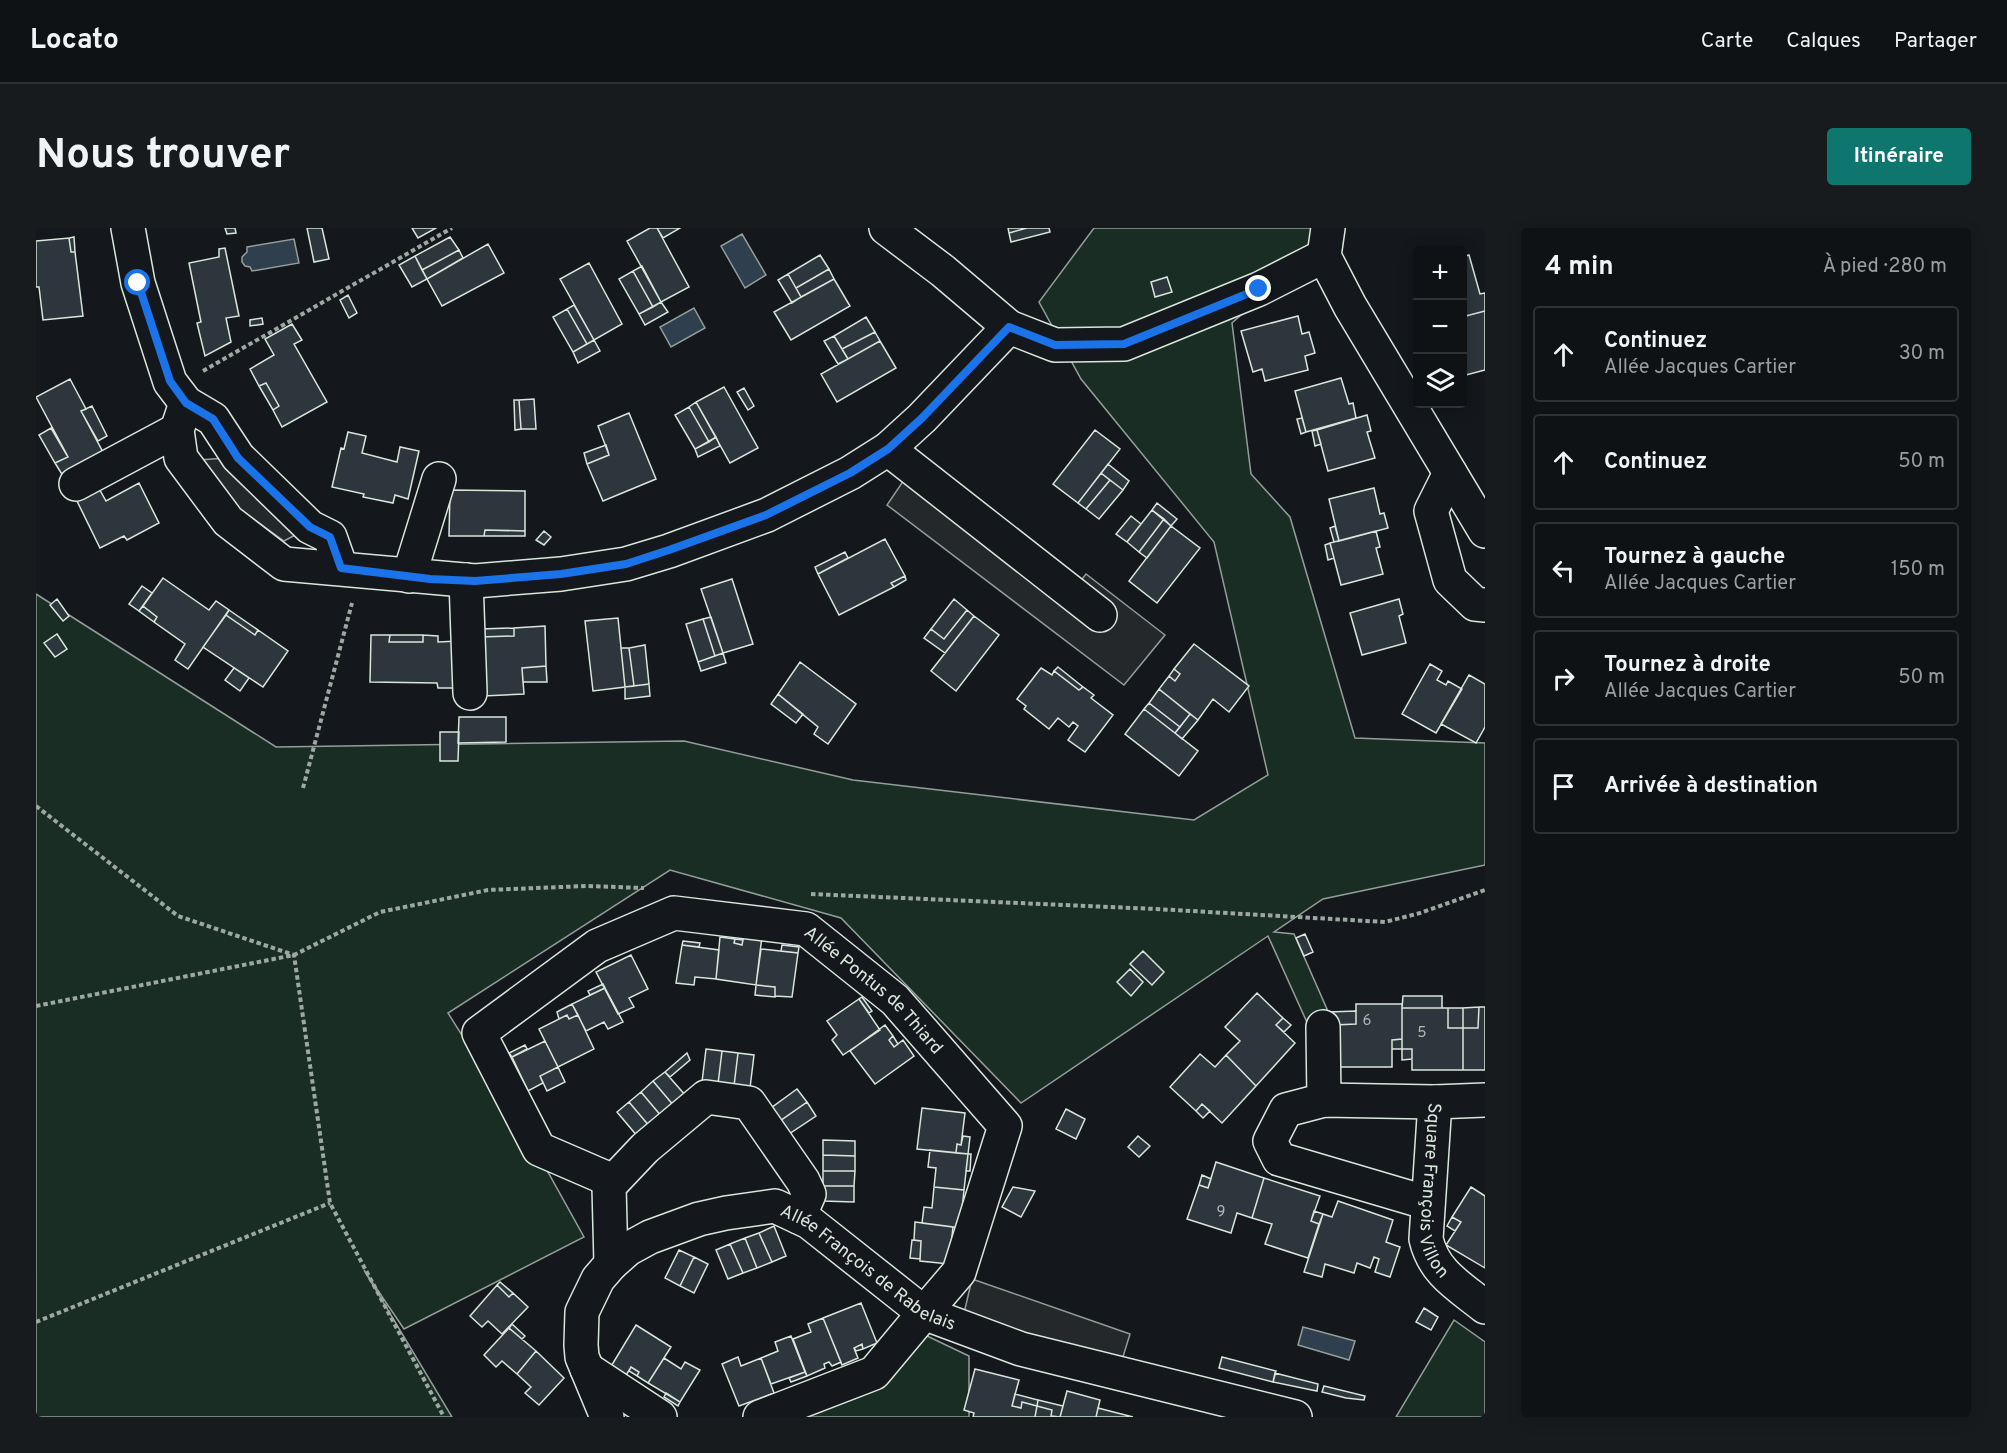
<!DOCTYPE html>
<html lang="fr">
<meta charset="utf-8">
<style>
:root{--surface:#0f1215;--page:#181b1e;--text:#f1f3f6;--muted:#9b9ea0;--line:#2f3234;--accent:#0f766e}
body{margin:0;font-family:Overpass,sans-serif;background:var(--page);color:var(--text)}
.controls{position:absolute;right:18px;top:18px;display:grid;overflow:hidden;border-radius:6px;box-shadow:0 3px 15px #0003}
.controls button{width:54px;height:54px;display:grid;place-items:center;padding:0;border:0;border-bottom:2px solid var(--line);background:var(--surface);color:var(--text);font:30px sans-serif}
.stop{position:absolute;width:18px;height:18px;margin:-14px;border:4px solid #1a73e8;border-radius:50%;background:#fff}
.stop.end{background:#1a73e8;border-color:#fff;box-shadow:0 2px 6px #0008}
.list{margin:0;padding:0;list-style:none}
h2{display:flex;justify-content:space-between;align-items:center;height:78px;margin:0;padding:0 24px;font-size:26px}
h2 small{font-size:20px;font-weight:400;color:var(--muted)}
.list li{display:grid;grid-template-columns:39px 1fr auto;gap:18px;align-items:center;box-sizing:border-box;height:96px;margin:0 12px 12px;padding:0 12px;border:2px solid var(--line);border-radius:6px}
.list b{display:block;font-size:22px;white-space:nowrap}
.list p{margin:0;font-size:20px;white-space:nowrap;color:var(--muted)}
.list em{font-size:20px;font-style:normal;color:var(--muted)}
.icon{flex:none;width:33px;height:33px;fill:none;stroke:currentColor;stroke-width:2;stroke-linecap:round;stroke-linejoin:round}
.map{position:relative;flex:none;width:1449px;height:1189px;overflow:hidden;border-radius:6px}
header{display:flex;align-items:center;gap:36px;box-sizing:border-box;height:84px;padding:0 30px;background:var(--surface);border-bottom:2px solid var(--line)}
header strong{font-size:28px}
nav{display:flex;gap:33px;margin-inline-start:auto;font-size:21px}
.intro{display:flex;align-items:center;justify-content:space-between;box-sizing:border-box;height:144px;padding:0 36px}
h1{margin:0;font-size:42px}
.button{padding:15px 27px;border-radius:6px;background:var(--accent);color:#fff;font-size:21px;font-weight:700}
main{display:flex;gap:36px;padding:0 36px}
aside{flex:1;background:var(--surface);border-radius:6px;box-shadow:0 3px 15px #0003}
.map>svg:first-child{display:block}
.green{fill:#1a2d24;stroke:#939e99;stroke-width:1.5}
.parking{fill:#24282b;stroke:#939e99;stroke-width:1.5}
.water{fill:#2f3f4d;stroke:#939e99;stroke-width:1.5}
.building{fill:#2c363c;stroke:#d8e6dc;stroke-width:1.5}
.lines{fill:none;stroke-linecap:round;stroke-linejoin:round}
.minor-casing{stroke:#d8e6dc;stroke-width:36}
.path{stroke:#9da8a2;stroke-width:4;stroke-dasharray:4.5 3;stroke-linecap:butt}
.minor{stroke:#14181c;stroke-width:33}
.route{stroke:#1a73e8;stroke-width:8}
.labels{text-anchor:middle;stroke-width:4.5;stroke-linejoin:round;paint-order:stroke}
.number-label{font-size:15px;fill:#adbab4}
.street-label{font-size:18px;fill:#d8e6dc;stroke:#14181c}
</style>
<header>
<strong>Locato</strong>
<nav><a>Carte</a><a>Calques</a><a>Partager</a></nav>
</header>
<div class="intro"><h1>Nous trouver</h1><a class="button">Itinéraire</a></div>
<main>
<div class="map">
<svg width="1449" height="1189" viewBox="0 0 1449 1189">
<rect width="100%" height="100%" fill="#14181c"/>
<path class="green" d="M1058,0H1286L1284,18L1196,95L1215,246L1254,289L1319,510L1449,515V637L1287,671L1238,704L1258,706L1298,797L1274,801L1232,708L985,875L805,690L634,642L412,785L513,946L548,1009L368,1101L328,1042L416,1189H0V366L240,519L648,513L817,552L1158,592L1232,547L1178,314L1045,151L1003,74Z
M1418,1092L1449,1114V1189H1360Z
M889,1107L933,1128V1189H766Z"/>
<path class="parking" d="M202,229L274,299L248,313L194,274L164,232Z
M876,240L1036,364L1050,346L1129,407L1088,457L851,277Z
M936,1051L1094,1106L1082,1145L925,1098Z"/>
<path class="water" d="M706,6L730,47L709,60L685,18Z
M258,11L263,35L216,43L214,39L209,38L206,34V29L211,24V19Z
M658,80L669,100L635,119L624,99Z
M1267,1099L1319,1113L1313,1132L1262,1117Z"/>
<path class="building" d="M189,0H199L200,5L191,6Z
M271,0H286L293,31L278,34Z
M376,0H400L382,10Z
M614,0H621L653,59L625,74L591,13Z
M621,0H644L627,10Z
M972,0H991L973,5Z
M991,0H1013L1014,4L975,14L973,5Z
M38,9L39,24H35L33,10Z
M414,9L423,22L386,42L379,28Z
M33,10L35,24H39L47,88L7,92L3,59H0V13Z
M452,16L468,45L406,78L391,51Z
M189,20L203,88L190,90L195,114L169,128L161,95L165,94L153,35L183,29V21Z
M423,22L427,30L391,51L386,42Z
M784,27L793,41L760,60L752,46Z
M1433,27L1444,66L1449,65V83L1426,89V29Z
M379,28L391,51L376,59L363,37Z
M553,35L586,96L558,112L524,51Z
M606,38L625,74L617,79L597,43Z
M793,41L798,51L765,69L760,60Z
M597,43L617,79L603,86L583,51Z
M752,46L765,69L756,75L742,52Z
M1131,49L1136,64L1119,69L1115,54Z
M798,51L814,78L755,112L738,84Z
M312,67L321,85L313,90L304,72Z
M625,74L632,84L609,97L603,86Z
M538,77L558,112L551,116L531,81Z
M531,81L551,116L537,124L517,89Z
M1449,83V142L1426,148V89Z
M1262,88L1266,106L1273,104L1279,125L1269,128L1272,142L1229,153L1226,141L1217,144L1205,103Z
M830,89L839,104L806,121L798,108Z
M226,90L227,96L214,98V92Z
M256,96L266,112L258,116L291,174L246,199L237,182L243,178L230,155L223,158L214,141L238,127L229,111Z
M839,104L844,113L812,131L806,121Z
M798,108L812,131L802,136L788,113Z
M558,112L564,123L542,135L537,124Z
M844,113L860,140L801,174L785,146Z
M1305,150L1313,176L1317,175L1320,190L1270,204L1259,163Z
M34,151L50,181L45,183L68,226L27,248L19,235L32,229L0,169Z
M230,155L243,178L237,182L223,158Z
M688,159L722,220L694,235L660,174Z
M708,160L718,178L712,182L701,164Z
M498,171L500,201H485L483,172Z
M478,172H483L485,201L479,202Z
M660,174L680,209L673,214L653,179Z
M56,178L71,208L62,213L45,183Z
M653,179L673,214L659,221L639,187Z
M593,185L620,251L567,273L551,236L573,227L562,198Z
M1331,187L1335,203L1331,204L1339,230L1292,243L1281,202Z
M1266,190L1270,204L1265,206L1261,191Z
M15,200L32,229L19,235L3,207Z
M1059,202L1084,221L1042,275L1017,256Z
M1281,202L1285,216L1279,218L1276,203Z
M312,204L330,208L326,225L361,234L364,219L383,223L372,271L359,267L357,275L327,269L328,266L296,259L305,220L308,221Z
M680,209L684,218L662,229L659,221Z
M570,217L573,227L551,236L548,225Z
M1072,236L1093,253L1087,262L1065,245Z
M1065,245L1074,252L1050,281L1042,275Z
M1074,252L1087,262L1063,291L1050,281Z
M103,255L123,295L91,312L88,308L64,320L39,269L61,257L70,273Z
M1338,260L1344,286L1348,285L1352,300L1303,313L1293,271Z
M414,262L489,263V303L449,302L448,308H413Z
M1121,275L1141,291L1135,298L1116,282Z
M1116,282L1128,291L1103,324L1091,314Z
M1095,288L1105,296L1091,314L1080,306Z
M1128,291L1135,298L1111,330L1103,324Z
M1135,298L1164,320L1121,375L1093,353Z
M1299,298L1303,313L1298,314L1294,300Z
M449,302L489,303V308H448Z
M508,303L515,309L508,317L500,312Z
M1340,303L1344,319L1340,320L1347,346L1305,357L1294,315Z
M849,311L869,348L855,355L858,359L803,387L782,346Z
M1294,315L1298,330L1292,332L1289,317Z
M809,324L812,330L782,346L779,339Z
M869,348L870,352L858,359L855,355Z
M127,350L173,382L180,373L193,382L152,441L139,432L149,416L118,394L121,389L107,378Z
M696,351L717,416L687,425L665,361Z
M106,358L116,365L103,383L93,376Z
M21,371L33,388L27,393L14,377Z
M918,371L931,382L908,411L895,401Z
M1363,371L1367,386L1363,388L1370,415L1326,427L1314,385Z
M107,378L121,389L118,394L103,383Z
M193,382L222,402L219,407L190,387Z
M931,382L938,388L909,425L888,410L895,401L908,411Z
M190,387L219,407L222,402L252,423L227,459L167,419Z
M938,388L963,407L920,463L895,443Z
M675,389L687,425L679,428L667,391Z
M582,390L589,459L557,463L549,393Z
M667,391L679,428L662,434L650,396Z
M509,398L510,438L486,440L488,466L447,468L445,409L478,408V400Z
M478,400V408L445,409L444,401Z
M21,406L31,421L19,429L8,415Z
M335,407H354L353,414H387V407L402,408V414L422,413V460H402L401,455L334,454Z
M354,407H387V414H353Z
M1158,416L1213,458L1193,484L1177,471L1162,492L1123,461L1133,448L1139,453L1144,446L1138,441Z
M609,417L613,456L598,458L593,420Z
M585,420H593L598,458L589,459Z
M687,425L690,435L665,443L662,434Z
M764,434L820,476L792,516L778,506L782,499L742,466Z
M1394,436L1406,443L1401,452L1410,457L1412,453L1426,461L1400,505L1366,486Z
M510,438L511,454H487L486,440Z
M1022,439L1047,459L1043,462L1018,443Z
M198,440L213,450L204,463L189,452Z
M1005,440L1016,447L1018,443L1043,462L1047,459L1058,467L1055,470L1077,487L1049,524L1032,512L1042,498L1037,494L1033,499L1022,490L1013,501L988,481L990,478L981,471Z
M1138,441L1144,446L1139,453L1133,448Z
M1433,447L1449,456V499L1440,515L1405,496Z
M613,456L614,468L589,471V459Z
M1123,461L1154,486L1144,499L1113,475Z
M742,466L767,486L760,495L735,476Z
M1113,475L1144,499L1139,505L1108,481Z
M1108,481L1162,523L1143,548L1089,506Z
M1154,486L1162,492L1146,511L1139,505Z
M423,489H470V514L422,515Z
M404,504H423L422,533H404Z
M708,705L726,708L720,757L680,751L684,709L699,711L698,715L706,717Z
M1269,706L1277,724L1268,728L1260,710Z
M699,711L707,712L706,717L698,715Z
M647,713L664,715L663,719L646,717Z
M646,717L683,722L680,751L659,749L658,757L640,755Z
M746,717L763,719L762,725L745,723Z
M725,721L762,725L756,769L739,768V759L720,757Z
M1107,723L1128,744L1116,757L1094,736Z
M595,727L612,761L593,770L598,779L582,786L560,744Z
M1094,741L1107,754L1095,768L1081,754Z
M567,756L569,760L554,767L552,763Z
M720,757L739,759V769L719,767Z
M569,760L587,794L572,801L568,794L550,803L536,776Z
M1221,765L1247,790L1240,797L1259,815L1220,858L1190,827L1204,813L1189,799Z
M1367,768H1406V780H1366Z
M826,769L836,783L833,785L823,771Z
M823,771L844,802L807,827L796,812L801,807L791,793Z
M536,776L542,787L533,791L531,787L523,791L521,784Z
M1320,776H1366V811L1356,812V839H1298V797L1320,796Z
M1443,779L1442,800H1427V780Z
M1443,779H1449V842H1427V800H1442Z
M1366,780H1412V800H1427V842H1376V821H1366Z
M1412,780H1427V800H1412Z
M1320,783V796L1298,797L1293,784Z
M531,787L533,791L542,787L558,821L522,839L503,801Z
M1247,790L1255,797L1248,804L1240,797Z
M849,797L857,808L853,812L858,819L867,812L878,828L839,856L814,823Z
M857,808L862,816L858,819L853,812Z
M1366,811V821H1356V812Z
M509,813L522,839L504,848L507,855L492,863L476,829Z
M489,817L491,821L476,829L473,825Z
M670,821L686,823L682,856L666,854Z
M1366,821H1376V831L1366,832Z
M686,823L702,825L698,858L682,856Z
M651,825L654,832L634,849L629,844Z
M702,825L718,827L714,860L698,858Z
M1164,826L1179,839L1190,827L1220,858L1186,895L1166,876L1160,883L1134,859Z
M522,839L529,854L511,863L504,848Z
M629,844L650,868L638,878L617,853Z
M617,853L638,878L626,889L605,864Z
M761,861L771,874L744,893L735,880Z
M605,864L626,889L614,899L593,874Z
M593,874L614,899L602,909L581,884Z
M771,874L780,888L753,906L744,893Z
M1166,876L1174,883L1167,890L1160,883Z
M886,880L929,885L925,917L921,916L920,925L881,921Z
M1030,881L1049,891L1040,911L1020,901Z
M927,908L934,909L932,926L920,925L921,916L925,917Z
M1102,908L1114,918L1103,929L1092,919Z
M787,912L819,913V928L787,927Z
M894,922L932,926L928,962L898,959L900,940L892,939Z
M932,926H935L934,943H930Z
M787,927L819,928V943H787Z
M1180,934L1228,950L1216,990L1201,985L1195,1005L1151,991L1163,957L1172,960Z
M787,943H819L818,958H787Z
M1166,947L1175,951L1172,960L1163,957Z
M1228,950L1284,968L1275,993L1283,996L1272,1030L1229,1016L1236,996L1216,990Z
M787,958H818V974L787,973Z
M898,959L928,962L924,1000L886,995L888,979L896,980Z
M977,959L999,963L985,989L966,979Z
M1435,959L1449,968V1040L1410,1017L1425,994L1416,989Z
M1302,973L1357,992L1350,1014L1364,1019L1354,1049L1339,1044L1343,1031L1338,1029L1334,1040L1321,1035L1318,1045L1289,1036L1286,1049L1268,1044L1287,986L1296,989Z
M1278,983L1287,986L1283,996L1275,993Z
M1416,989L1425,994L1419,1003L1411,998Z
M879,994L917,999L913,1036L884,1033L885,1013L878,1012Z
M738,998L750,1028L736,1034L723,1005Z
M723,1005L736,1034L721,1040L709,1010Z
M709,1010L721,1040L707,1045L694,1016Z
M876,1012L885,1013L884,1031L874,1030Z
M694,1016L707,1045L692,1051L680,1022Z
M643,1022L658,1029L644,1058L629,1050Z
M658,1029L672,1036L658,1065L644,1058Z
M464,1054L477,1065L473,1069L461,1057Z
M461,1057L473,1069L477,1065L492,1079L466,1106L452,1093L446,1099L434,1088Z
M825,1075L841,1115L827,1121L826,1116L818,1120L822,1130L806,1137L787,1090Z
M1388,1080L1402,1089L1395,1102L1380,1094Z
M787,1090L805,1134L796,1138L793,1134L788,1136L789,1140L771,1148L757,1111L775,1104L772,1096Z
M476,1096L489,1108L486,1111L473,1100Z
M600,1097L635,1119L612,1155L601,1148L603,1144L595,1139L589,1149L574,1140Z
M473,1100L500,1123L481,1146L466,1133L460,1139L448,1127Z
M755,1108L769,1144L735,1156L725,1130L742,1123L739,1114Z
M826,1116L827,1121L820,1123L818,1120Z
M500,1123L528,1150L503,1177L489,1165L495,1159L481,1146Z
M702,1129L705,1138L725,1130L738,1165L703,1178L686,1136Z
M1186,1129L1240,1143L1237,1154L1183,1140Z
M628,1130L645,1141L649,1134L664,1142L644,1174L612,1155Z
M595,1139L603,1144L601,1148L593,1143Z
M939,1141L983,1152L976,1178L985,1180L986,1174L1001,1178L999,1189H937L938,1185L928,1182Z
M769,1144L771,1148L755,1154L753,1150Z
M1239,1145L1282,1156L1281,1163L1237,1154Z
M1288,1158L1329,1168L1328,1172L1310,1170L1286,1164Z
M1031,1163L1064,1172L1060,1189H1024Z
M630,1165L644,1174L642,1178L628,1169Z
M979,1166L1002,1172L1001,1178L986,1174L985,1180L976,1178Z
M1002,1172L1027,1178L1024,1189L1015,1188L1016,1182L1001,1178Z
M1001,1178L1016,1182L1015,1188L1021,1189H999Z
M1062,1180L1097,1189H1060Z"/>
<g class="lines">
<g class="minor-casing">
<g id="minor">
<path d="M92,0L102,55L134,154L150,175L177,191L202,229L274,299L294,309L305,340"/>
<path d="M850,0L907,43L973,99L1019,117L1088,116L1223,61L1288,28"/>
<path d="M1292,0L1288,28L1314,78L1449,303"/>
<path d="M150,175L141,202L145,230L192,293L248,336L439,353L525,346L590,336L633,323L731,287L814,245L852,221L886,190L973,99"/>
<path d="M852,221L1064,387"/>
<path d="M1414,245L1395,283L1414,352L1439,376L1449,377"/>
<path d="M40,256L141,202"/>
<path d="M373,348L403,251"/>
<path d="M430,352L434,465"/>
<path d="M1287,799L1288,872"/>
<path id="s1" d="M1449,872L1399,874L1390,1011C1398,1045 1423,1058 1449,1079"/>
<path id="s2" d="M577,953L503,921L443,805L561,718L638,685L770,701L859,772L969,898L923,1044L888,1085L838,1145L724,1189"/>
<path d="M1392,975L1243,931L1234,913L1250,882L1288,872L1399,874"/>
<path d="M575,1036L573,958L609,920L670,869L713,875L767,953L773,966L763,989"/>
<path d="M551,1141L624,1189"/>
<path id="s3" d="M571,1189L546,1129L545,1117L546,1084L562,1051L575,1036L592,1021L614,1009L663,991L690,985L739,978L773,994L888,1085L985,1121L1259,1189"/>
</g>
</g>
<path class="path" d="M167,143L416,0
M267,560L316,375
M0,578L142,688L258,727L294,975L408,1189
M775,666L1120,681L1349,694L1384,685L1449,662
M0,778L258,727L344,684L452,662L550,658L608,660
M0,1094L294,975"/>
<use href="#minor" class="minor"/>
</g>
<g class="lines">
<path class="route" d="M102,55L134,153L150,175L177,191L202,230L274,299L294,309L305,340L394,351L439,353L525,346L590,336L633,322L730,287L814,245L852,221L886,190L973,99L1019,117L1088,116L1223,61"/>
</g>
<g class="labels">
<g class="number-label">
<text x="1331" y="797">6</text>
<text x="1386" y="809">5</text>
<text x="1185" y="988">9</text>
</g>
<g class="street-label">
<text dy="6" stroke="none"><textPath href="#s2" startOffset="666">Allée Pontus de Thiard</textPath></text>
<text dy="6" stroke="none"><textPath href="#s1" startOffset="140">Square François Villon</textPath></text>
<text dy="6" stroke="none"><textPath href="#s3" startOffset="456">Allée François de Rabelais</textPath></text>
</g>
</g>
</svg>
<div class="controls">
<button>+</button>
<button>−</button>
<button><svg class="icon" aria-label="layers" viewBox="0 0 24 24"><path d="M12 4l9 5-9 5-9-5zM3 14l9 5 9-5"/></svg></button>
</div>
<div class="stop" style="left:102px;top:55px"></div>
<div class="stop end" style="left:1223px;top:61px"></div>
</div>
<aside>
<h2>4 min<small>À pied · 280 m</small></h2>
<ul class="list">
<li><svg class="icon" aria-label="ahead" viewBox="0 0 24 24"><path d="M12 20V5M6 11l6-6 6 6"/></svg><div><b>Continuez</b><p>Allée Jacques Cartier</p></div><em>30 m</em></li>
<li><svg class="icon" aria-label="ahead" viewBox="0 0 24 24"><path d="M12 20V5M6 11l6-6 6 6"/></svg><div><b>Continuez</b></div><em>50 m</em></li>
<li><svg class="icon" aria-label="left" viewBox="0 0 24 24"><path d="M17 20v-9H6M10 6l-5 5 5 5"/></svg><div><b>Tournez à gauche</b><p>Allée Jacques Cartier</p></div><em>150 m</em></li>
<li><svg class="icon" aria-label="right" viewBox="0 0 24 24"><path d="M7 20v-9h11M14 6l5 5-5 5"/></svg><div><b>Tournez à droite</b><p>Allée Jacques Cartier</p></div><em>50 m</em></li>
<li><svg class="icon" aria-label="arrive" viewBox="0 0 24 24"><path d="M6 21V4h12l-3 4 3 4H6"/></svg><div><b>Arrivée à destination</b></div></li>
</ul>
</aside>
</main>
